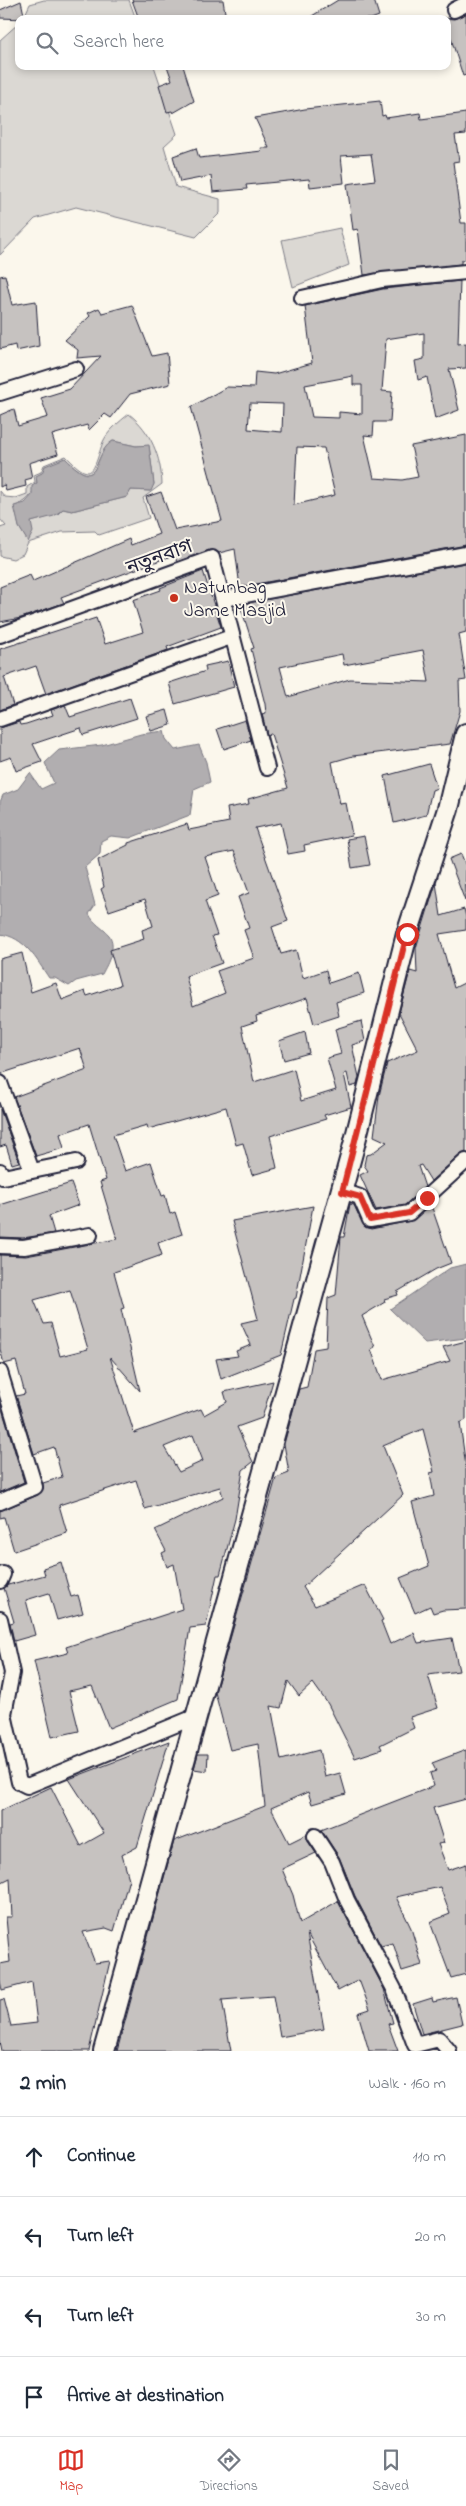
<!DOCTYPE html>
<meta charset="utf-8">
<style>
:root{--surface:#fff;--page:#f6f6f7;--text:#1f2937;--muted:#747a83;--line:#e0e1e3;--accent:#d93025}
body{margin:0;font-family:"Indie Flower","Noto Sans Bengali",sans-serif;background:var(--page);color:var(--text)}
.stop{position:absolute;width:15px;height:15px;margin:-11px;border:4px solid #d93025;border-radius:50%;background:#fff}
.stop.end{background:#d93025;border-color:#fff;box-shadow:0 1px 5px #0008}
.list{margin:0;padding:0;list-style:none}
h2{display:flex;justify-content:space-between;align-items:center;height:65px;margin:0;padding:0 20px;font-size:21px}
h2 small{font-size:16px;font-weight:400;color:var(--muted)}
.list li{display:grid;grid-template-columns:32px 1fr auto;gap:15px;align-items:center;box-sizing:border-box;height:80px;padding:0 20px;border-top:1px solid var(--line)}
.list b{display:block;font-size:19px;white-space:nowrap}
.list em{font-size:16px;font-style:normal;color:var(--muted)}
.icon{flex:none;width:28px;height:28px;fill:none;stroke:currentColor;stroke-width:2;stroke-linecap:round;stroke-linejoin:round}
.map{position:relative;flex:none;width:466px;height:2051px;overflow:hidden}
.search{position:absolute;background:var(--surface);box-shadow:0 2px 8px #0003;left:15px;right:15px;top:15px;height:55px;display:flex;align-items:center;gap:12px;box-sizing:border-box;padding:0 18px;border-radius:10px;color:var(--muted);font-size:19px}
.sheet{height:385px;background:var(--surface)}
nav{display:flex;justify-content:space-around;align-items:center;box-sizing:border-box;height:70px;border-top:1px solid var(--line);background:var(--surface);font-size:14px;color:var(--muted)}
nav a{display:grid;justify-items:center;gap:2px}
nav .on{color:var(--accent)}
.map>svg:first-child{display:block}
.green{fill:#dbd8d3;stroke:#7e7d87;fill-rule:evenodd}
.water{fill:#b1aeb0;stroke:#787681}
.building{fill:#c6c2c0;stroke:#22223b;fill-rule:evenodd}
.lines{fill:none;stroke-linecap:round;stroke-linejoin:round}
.street-casing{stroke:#22223b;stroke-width:18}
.secondary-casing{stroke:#22223b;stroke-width:24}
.street{stroke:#fbf7ec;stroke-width:14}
.secondary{stroke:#fbf7ec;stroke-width:20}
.route{stroke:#d93025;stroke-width:6}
.poi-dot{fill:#c8321e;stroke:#fbf7ec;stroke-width:2}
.labels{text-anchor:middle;stroke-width:4;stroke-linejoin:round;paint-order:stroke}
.street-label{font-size:20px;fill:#22223b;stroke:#fbf7ec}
.poi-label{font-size:20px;fill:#22223b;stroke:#fbf7ec;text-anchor:start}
</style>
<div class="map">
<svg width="466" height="2051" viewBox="0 0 466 2051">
<rect width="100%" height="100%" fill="#fbf7ec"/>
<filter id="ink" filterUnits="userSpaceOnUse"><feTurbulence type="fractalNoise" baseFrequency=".02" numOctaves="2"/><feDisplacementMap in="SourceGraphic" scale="10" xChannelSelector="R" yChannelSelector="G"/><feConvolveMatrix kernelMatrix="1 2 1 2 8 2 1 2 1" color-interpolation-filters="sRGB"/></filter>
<g filter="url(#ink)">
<path class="green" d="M44,0H129L136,19H23L30,4Z
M19,23V66H154L177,134L164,146L176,187L220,199V213L196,237L76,207L35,219L0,255V40Z
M340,228L349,265L293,287L282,240Z
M129,414C151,431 161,457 162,484L143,498L149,518L99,535L95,531L62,532L28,543L23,554L13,559L0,556V528L6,526L0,519V491L5,497L16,498L27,494V487L35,482L34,475L41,472L44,465L66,456C94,486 93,469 103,442C107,432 120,421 129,414ZM113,441L136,446H149L154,484L150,491L131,490L127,497L72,511L63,509L58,514L31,522L28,541L19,527L15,506C38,498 30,485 44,471C50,465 58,462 65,458C103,497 91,453 113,441Z"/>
<path class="water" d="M113,441L136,446L149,445L154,484L151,491L131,490L127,497L72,511L63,509L54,516L31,522L33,532L28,542L19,527L14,506L25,503L32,495V486L37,483L36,476L42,473L45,466L65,458C103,497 91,453 113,441Z
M164,731L166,739L175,750L199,745L206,762L210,782L194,789L190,815L130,838L111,836L101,841L100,854L85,867L95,905L89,914C94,924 102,927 109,935C117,946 108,963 102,974L76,981L69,986L55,978H49C36,959 25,937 0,934V802L3,795L18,789L30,773L41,789L54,783L45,763L59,750L102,745L141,734Z
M466,1264V1338L425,1343L390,1309L450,1268Z"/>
<path class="building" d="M132,0H223L226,19H139Z
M338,0H374L379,16L371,19H307Z
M21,1L25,19L0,18V10Z
M466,14V75L463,76L447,26V19L444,18L454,19Z
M167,66H183L194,101L173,113L172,111L167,112L159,85L172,80Z
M380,101L382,116L385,115L386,118L420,113L421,119L466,113V134L455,135L459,161L453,162L461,223H466V260L461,261V264L364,275L358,229L353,230L347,184L375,180L371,154L341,156L344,183L310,187L309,179L246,185L247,189L213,192L211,176L180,182L173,156L196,148L199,158L262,151L261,148H269L255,118L305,109Z
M5,275L12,305L36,301L39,346L16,351L15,345L0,349V276Z
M460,281L458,344L466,343V368L449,369L459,410L435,419L427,377L418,380L415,361L424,359V333L386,339L382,391L392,392L390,422H374L373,436L364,435L374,478L402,480L418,477L411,446L466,435V545L240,587L235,549L219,553L210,550L177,562L174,555L61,597L64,603L21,618L0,622V587L30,575L33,581L129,539L131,545L159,534L146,497L161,492L175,530L222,521L191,407L227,387L254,388L255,372L274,374L312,363L305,306L383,289ZM353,376V385H362V414L339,412V418L312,417L305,385ZM250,403L283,404L282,432L248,429ZM297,447L324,448L335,495L294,505Z
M132,305L152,356L167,353L170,384L130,394L111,418L105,414L89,430L87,425L52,435L58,454L29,463L32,478L25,480L26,486L6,491L4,485L0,487V415L14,409L18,426L48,417L41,398L70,389L101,356L77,358L78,350L65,340L90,316L88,313L99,308L102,313Z
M466,563V632L459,634L466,680L459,681L460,711L450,744L353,756L332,762L340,804L346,803L352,835L304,845L305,851L288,854L281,823L255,828L288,921L272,927L281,954L296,950L303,978L326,970L329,983L359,973L364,993L336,1002L339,1016L314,1024L307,998L256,1016L257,1021L242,1026L254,1082L294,1069L301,1101L336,1090L327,1058L341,1054L335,1029L361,1021L365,1041L352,1045L359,1077L357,1085L350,1087L347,1073L344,1074L351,1107L324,1115L326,1119L270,1136L277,1168L252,1175L243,1143L236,1145L226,1107L148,1129L147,1125L113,1135L125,1171L151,1162L162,1196L165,1195L170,1214L175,1212L182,1234L158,1243L162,1255L114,1272L124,1308L121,1309L140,1391L110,1357L134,1433L201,1409L204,1415L227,1402L224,1392L273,1381L262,1418L237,1427L253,1462L243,1470L235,1519L220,1575H217L206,1626L190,1628L178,1699L109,1728L92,1686L69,1691L79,1731L52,1737L34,1661L68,1653L66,1647L182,1609L174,1564L167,1567L162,1553L166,1551L155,1530L223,1497L220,1487L145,1509L136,1480L59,1505L67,1533L14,1551L4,1517L0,1518V1511L38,1495L43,1489V1483L62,1477L54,1447L34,1454L16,1396L25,1394L16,1361L4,1364L0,1349V1255L26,1256L117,1239L100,1182L106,1180L89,1124L60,1134L64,1148L36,1156L14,1097L87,1070L80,1048L0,1074V959L22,953L31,992L56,983L62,1000L85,991L87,996L120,985L110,950L144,939L142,930L153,926L145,899L109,911L101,889L104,887L98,860L128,845V843L187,824L189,830L229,822L227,808L249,804L248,799L288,788L271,734L267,735L262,714L266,713L265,704L251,649L254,648L241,608L242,604ZM423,650L429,682L350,679L288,697L280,667L342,654L344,665ZM234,851L249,893L238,897L249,928L244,930L254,958L217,971L225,993L193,1006L186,976L222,963L212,936L217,935L205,901L218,896L205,857ZM70,1290L88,1349L60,1356L51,1323L44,1324L34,1300ZM193,1435L203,1461L179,1472L164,1447Z
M203,571L221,627L167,647L168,650L46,694L36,666L4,677L13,705L0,710V649L96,618L105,644L143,632L133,600L161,590L160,588Z
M228,661L234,687L175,704L169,683L206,671L205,666Z
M130,698L137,718L83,735L81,728L33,744L42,762L16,771L11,757L0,761V728L19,722L20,725L26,724L53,715L51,710L65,705L70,717Z
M167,710L171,725L151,731L146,716Z
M245,720L251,740L224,749L217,729Z
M429,764L437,788L432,790L426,815L394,823L385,776Z
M364,836L370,865L352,868L347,839Z
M461,854L466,866L465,901L449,859Z
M436,883L441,916L464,909L466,917V930L439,934L454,988L466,982V1152L460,1155L431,1181L421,1165L418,1166L425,1187L405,1205L376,1210L360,1175L368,1171L364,1165L366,1155L371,1154L387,1142L374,1136L379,1096L387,1063L418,1050L399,1013L410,971L417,973L416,948Z
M305,1032L309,1053L284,1060L279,1041Z
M0,1109L19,1162L12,1164L6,1145L0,1147Z
M71,1183L79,1205L49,1216L54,1233L23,1238L0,1237V1205Z
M350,1204L354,1205L364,1226L371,1229L411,1221L431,1205L451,1263L436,1269L397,1292L398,1295L384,1299L385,1302L362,1316L375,1347L371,1349L382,1380L450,1361L443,1347L466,1341V1420L460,1423L466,1467V1609L443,1610L433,1613L430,1606L415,1613L400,1578L429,1566L412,1502L434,1496L430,1473L434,1472L423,1429L383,1446L403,1495L303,1587L315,1606L365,1585L383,1620L381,1621L390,1644L414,1633L418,1643L452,1638L459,1671L428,1675L438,1708L410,1717L414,1728L380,1745L382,1749L355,1758L328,1704L313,1683L299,1696L288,1681L281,1708L271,1706L281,1760L319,1750L325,1777L340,1773L346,1794L312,1804L308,1792L271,1808L289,1843L307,1834V1840L316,1853L282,1869L293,1895L300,1923L338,1901L384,1989L393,2023L388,2024L398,2051H369L358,2013L370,2009L359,1980L338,1991L307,1933L324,2029L280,2037L273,1996L222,2000L231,2051H117L174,1841L265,1806L258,1744L230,1750L215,1692L276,1478L289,1473L284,1444L299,1389L307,1387L314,1349L326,1347L328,1298L336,1295L341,1237H344Z
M313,1206L296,1298L294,1299L281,1355L221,1379L216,1359L238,1356L236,1351L251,1345L241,1323L258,1319L232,1221Z
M0,1402L24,1482L0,1492Z
M61,1562L71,1597L78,1595L83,1613L57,1620L49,1593L26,1600L35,1635L14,1641L10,1623L14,1622L4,1588L8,1585L45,1575L43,1568Z
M169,1741L137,1847L122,1855L129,1879L114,1931L106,1928L83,1932L95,1963L110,1961L89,2051H2L0,2041V2000L4,1999L11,2026L37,2023L32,1982L2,1990L0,1981V1964L10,1962L6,1917H12L10,1878L0,1883V1811L51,1787L81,1846L104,1833L69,1779Z
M466,1750V1799L433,1808L444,1843L438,1844L448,1870L466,1864V1974L451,1978L430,1922L450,1914L440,1887L396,1897L411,1928L422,1965L402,1971L393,1943L381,1946L355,1896L339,1857L321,1830L434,1786L430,1773L436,1771L432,1763Z
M198,1754H208L207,1771L194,1769Z
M456,1997L462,2024L422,2034L413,2004L432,1998L433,2002Z"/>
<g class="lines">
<g class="street-casing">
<path id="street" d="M454,10L466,4
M302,298L382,280L466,272
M0,393L76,369
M224,599L466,554
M0,635L212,558L267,768
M0,719L231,637
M0,1083L32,1171
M0,1171L3,1177L76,1162
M342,1191L360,1197L370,1220L409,1213L466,1161
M0,1246L24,1247L90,1235
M0,1372L35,1487L0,1502
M0,1581L3,1574
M0,1619L12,1673L4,1714L19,1782L27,1786L197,1716
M315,1836L332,1862L347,1900L394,1989L415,2045L439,2039L449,2051"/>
</g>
<g class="secondary-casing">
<path id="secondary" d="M104,2051L353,1149L407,934L448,809L466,734"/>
</g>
<use href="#street" class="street"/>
<use href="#secondary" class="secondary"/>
</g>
</g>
<g class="lines" filter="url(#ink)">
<path class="route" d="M407,934L342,1192L360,1197L370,1220L409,1213L427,1198"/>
</g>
<circle class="poi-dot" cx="174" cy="598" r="5"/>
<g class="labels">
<g class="street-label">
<text transform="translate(159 556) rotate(-20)" y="7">নতুনবাগ</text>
</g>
<g class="poi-label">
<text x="184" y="593">Natunbag<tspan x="184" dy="23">Jame Masjid</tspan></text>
</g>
</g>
</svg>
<div class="stop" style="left:407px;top:934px"></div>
<div class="stop end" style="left:427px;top:1198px"></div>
<div class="search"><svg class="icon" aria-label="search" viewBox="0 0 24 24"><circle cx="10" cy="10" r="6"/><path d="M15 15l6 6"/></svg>Search here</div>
</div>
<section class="sheet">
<h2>2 min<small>Walk · 160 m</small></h2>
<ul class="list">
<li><svg class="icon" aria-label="ahead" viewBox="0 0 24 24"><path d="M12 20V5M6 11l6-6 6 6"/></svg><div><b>Continue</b></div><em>110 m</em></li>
<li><svg class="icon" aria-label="left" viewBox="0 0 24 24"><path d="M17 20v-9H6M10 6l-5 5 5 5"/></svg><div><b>Turn left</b></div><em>20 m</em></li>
<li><svg class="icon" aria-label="left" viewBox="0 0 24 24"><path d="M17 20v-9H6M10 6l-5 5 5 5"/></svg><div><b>Turn left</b></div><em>30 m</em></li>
<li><svg class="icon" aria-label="arrive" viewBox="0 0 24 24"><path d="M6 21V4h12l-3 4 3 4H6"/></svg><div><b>Arrive at destination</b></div></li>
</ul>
</section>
<nav>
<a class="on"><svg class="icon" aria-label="map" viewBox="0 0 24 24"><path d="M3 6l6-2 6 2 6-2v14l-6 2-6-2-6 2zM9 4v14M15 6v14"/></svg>Map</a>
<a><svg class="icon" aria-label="directions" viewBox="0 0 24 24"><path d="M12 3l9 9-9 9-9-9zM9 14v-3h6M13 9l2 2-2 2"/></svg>Directions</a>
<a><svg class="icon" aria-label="saved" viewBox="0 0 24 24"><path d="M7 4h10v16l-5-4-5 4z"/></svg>Saved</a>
</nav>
